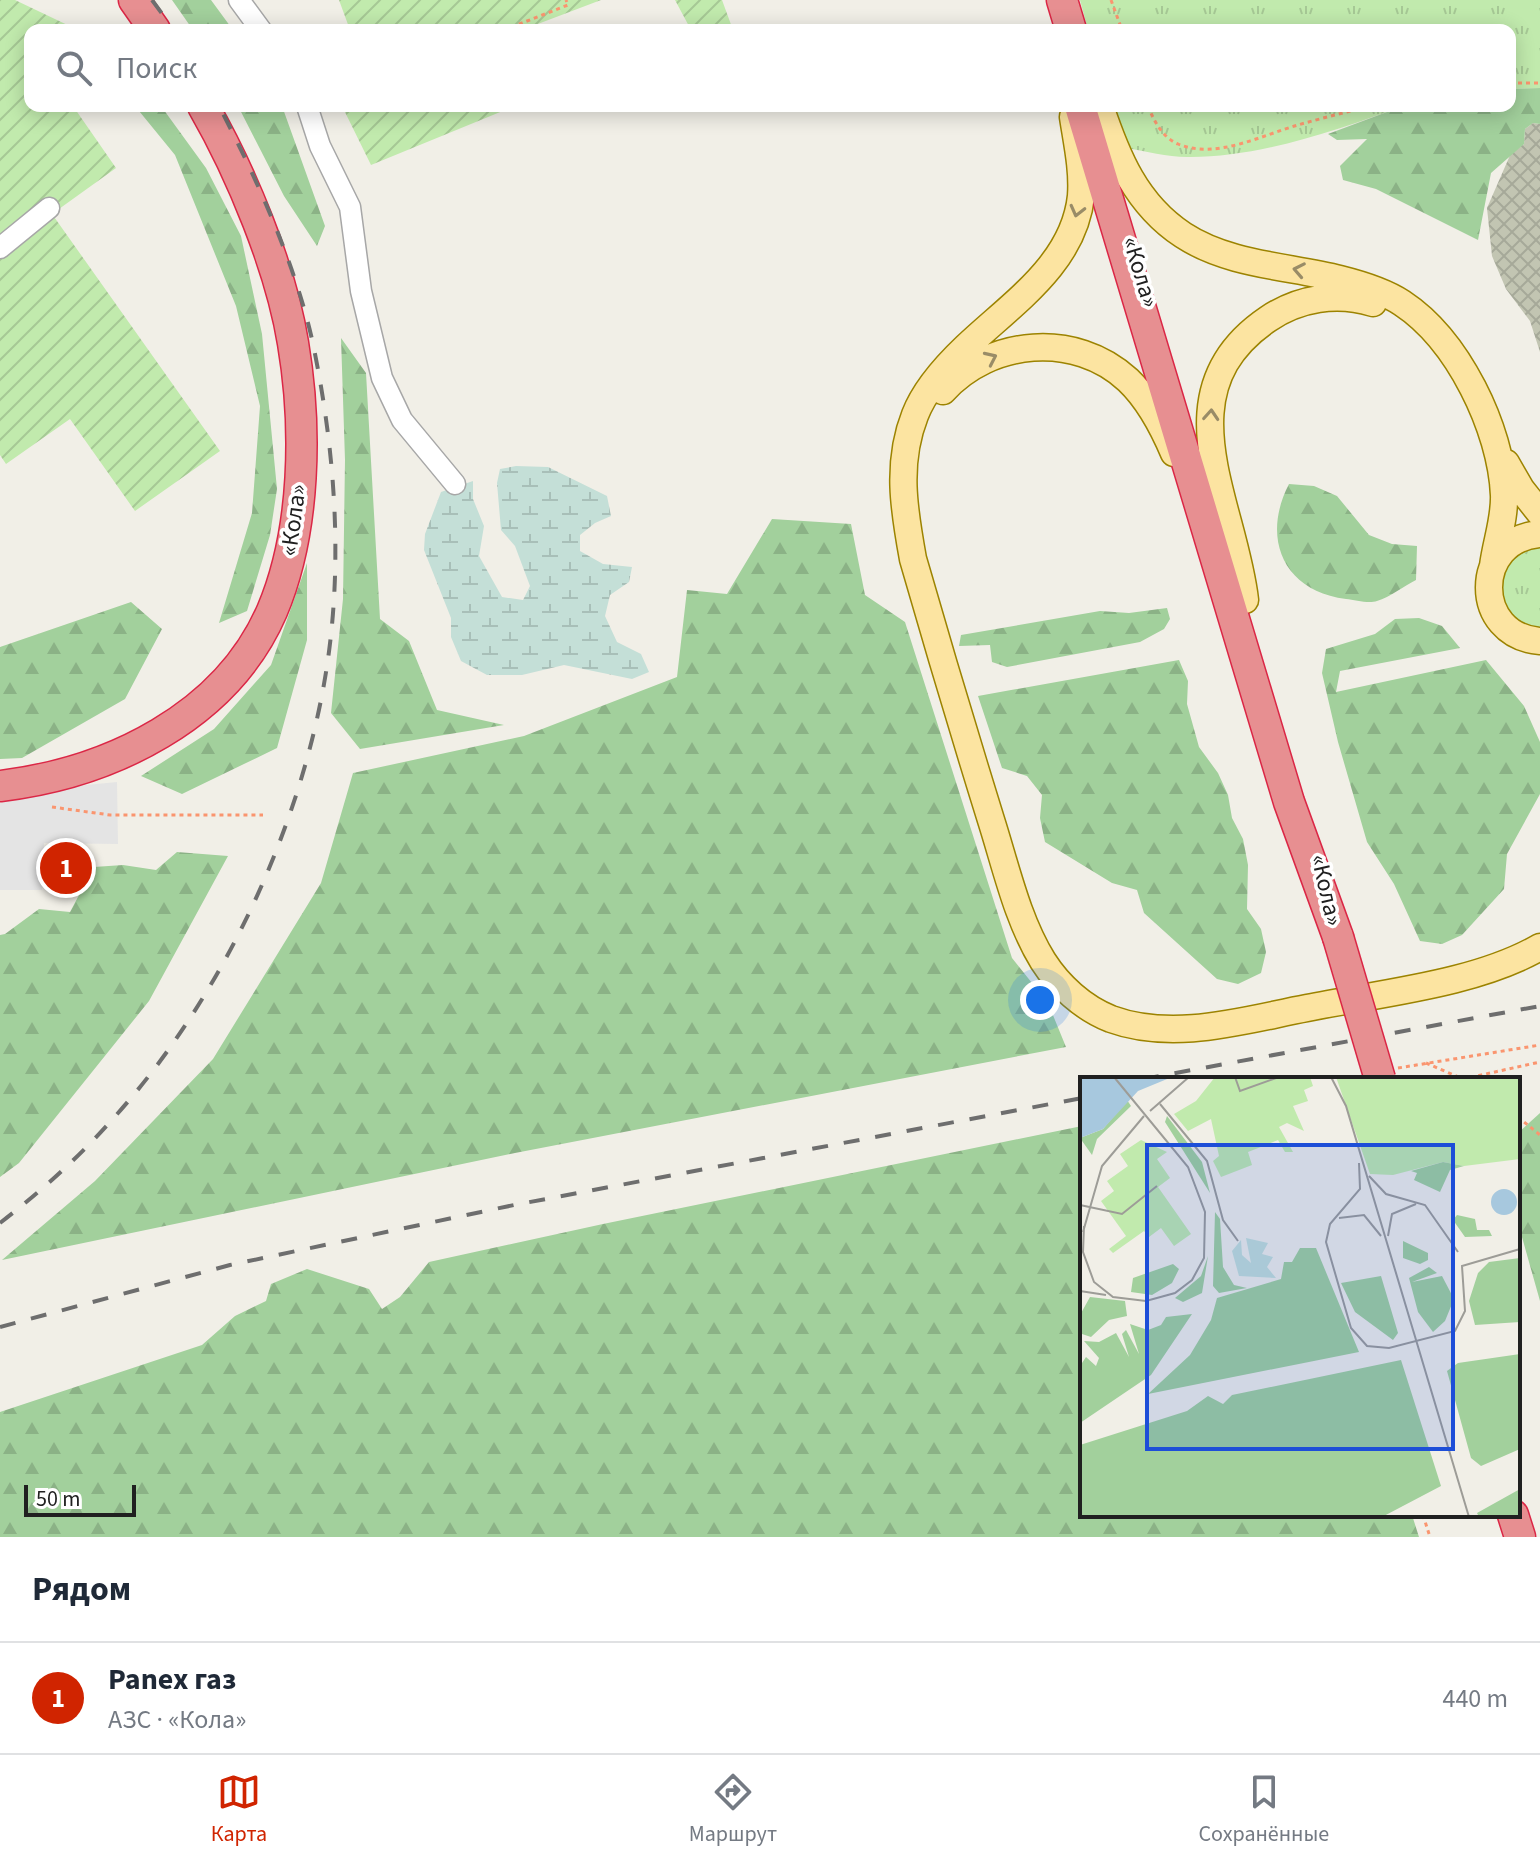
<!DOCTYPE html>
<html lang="ru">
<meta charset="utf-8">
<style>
:root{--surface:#fff;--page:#f6f6f7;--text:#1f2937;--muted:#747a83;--line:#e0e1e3;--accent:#d02400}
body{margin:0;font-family:"Source Sans 3",sans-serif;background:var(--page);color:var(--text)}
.scale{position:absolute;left:24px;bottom:20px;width:112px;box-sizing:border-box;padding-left:8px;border:4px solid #202020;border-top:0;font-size:22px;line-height:28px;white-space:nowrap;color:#202020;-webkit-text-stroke:6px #fff;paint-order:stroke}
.you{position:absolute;left:1040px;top:1000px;width:28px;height:28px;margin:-20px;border:6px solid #fff;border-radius:50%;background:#1a73e8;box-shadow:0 0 0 12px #1a73e833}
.badge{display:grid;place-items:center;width:52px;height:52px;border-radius:50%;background:var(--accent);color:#fff;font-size:26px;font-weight:700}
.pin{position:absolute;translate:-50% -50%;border:4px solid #fff;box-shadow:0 2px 8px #0006}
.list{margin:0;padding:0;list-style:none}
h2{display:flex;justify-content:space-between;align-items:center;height:104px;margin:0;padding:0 32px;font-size:34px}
h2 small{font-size:26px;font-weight:400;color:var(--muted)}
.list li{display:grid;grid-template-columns:52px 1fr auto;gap:24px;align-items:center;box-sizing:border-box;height:112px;padding:0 32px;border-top:2px solid var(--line)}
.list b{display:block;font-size:30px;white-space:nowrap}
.list p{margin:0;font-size:26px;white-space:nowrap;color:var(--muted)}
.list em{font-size:26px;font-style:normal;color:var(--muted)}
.icon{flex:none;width:44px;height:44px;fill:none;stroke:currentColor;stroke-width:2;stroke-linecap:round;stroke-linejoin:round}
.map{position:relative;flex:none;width:1540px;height:1537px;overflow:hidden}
.search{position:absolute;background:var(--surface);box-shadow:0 4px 20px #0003;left:24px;right:24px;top:24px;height:88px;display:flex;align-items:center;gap:20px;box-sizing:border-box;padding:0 28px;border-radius:16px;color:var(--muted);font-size:30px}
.sheet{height:216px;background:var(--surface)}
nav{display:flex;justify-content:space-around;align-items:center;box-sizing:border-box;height:112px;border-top:2px solid var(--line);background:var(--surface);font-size:22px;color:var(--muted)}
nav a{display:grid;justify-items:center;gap:4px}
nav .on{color:var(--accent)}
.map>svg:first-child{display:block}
.construction{fill:url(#construction-cross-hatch)}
.grass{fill:url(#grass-tufts)}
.forest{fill:url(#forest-firs)}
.wetland{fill:url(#wetland-marsh)}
.garden{fill:url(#garden-furrows)}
.parking{fill:#e4e4e4}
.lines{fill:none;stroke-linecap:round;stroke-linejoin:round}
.minor-casing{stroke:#a7a7a7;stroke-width:23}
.major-casing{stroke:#9c8300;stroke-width:29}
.highway-casing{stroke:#db2746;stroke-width:33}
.path{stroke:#fa956f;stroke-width:3;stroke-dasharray:4 4;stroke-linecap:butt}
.minor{stroke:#fff;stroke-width:20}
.major{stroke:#fce4a1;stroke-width:26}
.highway{stroke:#e78f91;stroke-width:30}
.rail{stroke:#6e6e6e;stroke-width:4;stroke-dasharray:16 16;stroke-linecap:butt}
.highway-bridge-casing{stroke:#db2746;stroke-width:33;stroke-linecap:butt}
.highway-bridge{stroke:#e78f91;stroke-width:30}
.oneway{stroke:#998c67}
.labels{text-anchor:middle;stroke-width:7;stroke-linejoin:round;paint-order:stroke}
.street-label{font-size:24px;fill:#202020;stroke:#fff}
.inset-road{fill:none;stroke:#9d9c97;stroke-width:2}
.view{fill:#1d4ed8;fill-opacity:0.15;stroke:#1d4ed8;stroke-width:4}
.inset-edge{fill:none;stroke:#202020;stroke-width:4}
</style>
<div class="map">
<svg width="1540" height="1537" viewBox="0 0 1540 1537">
<defs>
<pattern id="construction-cross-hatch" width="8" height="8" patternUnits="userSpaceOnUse" patternTransform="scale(2)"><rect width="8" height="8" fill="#c2c5b2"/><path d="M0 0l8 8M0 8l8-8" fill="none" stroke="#a6a999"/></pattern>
<pattern id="grass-tufts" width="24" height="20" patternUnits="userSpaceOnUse" patternTransform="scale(2)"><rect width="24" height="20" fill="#c1eaad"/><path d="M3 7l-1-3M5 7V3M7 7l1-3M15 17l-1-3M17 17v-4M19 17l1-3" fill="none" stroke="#a6c895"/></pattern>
<pattern id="forest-firs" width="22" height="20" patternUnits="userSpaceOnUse" patternTransform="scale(2)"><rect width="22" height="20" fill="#a2d09c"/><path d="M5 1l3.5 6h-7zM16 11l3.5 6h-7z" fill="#8bb286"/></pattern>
<pattern id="wetland-marsh" width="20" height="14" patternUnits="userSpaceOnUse" patternTransform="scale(2)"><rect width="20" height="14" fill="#c4dfd7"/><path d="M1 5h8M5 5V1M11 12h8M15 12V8" fill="none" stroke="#a8bfb8"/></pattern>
<pattern id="garden-furrows" width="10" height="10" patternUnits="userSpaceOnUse" patternTransform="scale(2)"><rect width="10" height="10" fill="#c1eaad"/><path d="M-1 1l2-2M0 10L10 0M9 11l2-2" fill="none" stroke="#a6c895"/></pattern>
</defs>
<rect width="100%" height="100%" fill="#f1efe7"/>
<path class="construction" d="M1533,123L1540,124V352L1530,321L1506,289L1492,256L1487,208L1511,153L1524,144L1525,129Z"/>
<path class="grass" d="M1080,0H1540V88L1510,89V30H1088Z
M1110,106H1403C1339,130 1257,158 1187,157C1167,157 1146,151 1126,148Z
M1540,543V634L1517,626L1497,596L1509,557Z"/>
<path class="forest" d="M172,0H211L233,30H193Z
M1540,88V124L1533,123L1525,129L1524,144L1491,173L1478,240L1376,189L1343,180L1340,166L1367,139L1337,140L1328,134L1403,106H1510V89Z
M135,106H161L206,168L241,236L262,334L277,489L270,535L247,611L219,623L252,513L260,406L236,306L175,155Z
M238,106H282L325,226L317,246L284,196Z
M341,338L366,373L380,619L409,641L437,710L504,725L360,749L331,713L343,599L345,460Z
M1289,484L1314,486L1337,496L1369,535L1392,544L1417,546L1416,580C1404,586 1390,597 1377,601C1369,604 1355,600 1346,599C1283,591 1261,538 1289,484Z
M772,519L851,524L865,595L905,622L1012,958L1048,1003L1066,1047L515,1153L2,1260L95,1181L213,1059L321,883L353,773L524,736L677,677L687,590L727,594Z
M307,563V640L277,748L182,794L141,776L214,729L271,665Z
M131,602L162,629L125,699L22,758L0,759V647Z
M1167,608L1170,619L1164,629L1140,642L1007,667L992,662L990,645L959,646L961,635L1100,611L1129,613Z
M1419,618L1442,626L1460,648L1340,671L1336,692L1486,660L1524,706L1540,742V794L1507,854L1504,889L1462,935L1442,944L1420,941L1394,884L1367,842L1338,742L1322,673L1326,649L1375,634L1395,619Z
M1179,660L1188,681L1187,704L1199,747L1218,773L1228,795L1232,818L1243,839L1248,865L1247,909L1261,929L1266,952L1261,973L1238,984L1217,979L1144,913L1137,890L1112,883L1045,842L1040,818L1042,795L1027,776L1002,768L978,696Z
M177,852L228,856L149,1001L19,1163L0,1177V935L5,934L39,909L70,912L94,867L123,865L156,870Z
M1540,1113V1301L1518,1223V1133Z
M1082,1126V1515H1412L1419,1537H0V1412L202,1345L235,1316L266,1301L271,1284L307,1269L369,1289L382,1309L400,1297L429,1262L603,1224Z"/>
<path class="wetland" d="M516,466L548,467L607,496L611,516L595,523L580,535V551L603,564L632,567L629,582L610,595L605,616L617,642L641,654L649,672L632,679L564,665L522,675H487L461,661L451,637V618L424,550L425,534L441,492L473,481V499L484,526L479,556L502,597L523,600L530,586L515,546L501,530L497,483L500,469Z"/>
<path class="garden" d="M0,0H15L78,30H30V106H73L116,168L52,214L220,451L135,511L70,419L6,464L0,455Z
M339,0H601L522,30H350Z
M675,0H722L733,30H691Z
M342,106H515L371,165Z"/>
<path class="parking" d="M117,782L118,844L44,843L42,890H0V803L46,789Z"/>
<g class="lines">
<g class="minor-casing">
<path id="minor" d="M239,0L261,30
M307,106L320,146L350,207L361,291L382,378L402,420L455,484
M0,248L49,208"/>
</g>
<g class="major-casing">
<path id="major" d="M1100,106C1117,157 1136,204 1183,235C1229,265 1288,266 1340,279C1360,284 1384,291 1402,303C1458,340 1501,428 1504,495C1505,519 1496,542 1493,566
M1073,117C1077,143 1083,170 1081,196C1074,264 1011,304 966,347C946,366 925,389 915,415C896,463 904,510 913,559C938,646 964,733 991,820C1006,867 1017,919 1043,961C1059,986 1083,1008 1111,1019C1174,1042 1244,1020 1307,1008C1381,993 1476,984 1540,947
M943,391C990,339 1075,331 1128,380C1148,399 1163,427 1174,453
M1506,463L1521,489L1540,513
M1540,534C1472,539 1472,636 1540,641
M1245,600C1234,502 1160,392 1268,319C1299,298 1337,292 1373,303"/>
</g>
<g class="highway-casing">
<path id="highway" d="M134,0L155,30
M1062,0L1071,30
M1080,106L1289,802L1338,937
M0,786C110,773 226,717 272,611C306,531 307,426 293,343C281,268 241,172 203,106
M1513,1515L1520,1537"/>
</g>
<path class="path" d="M1111,0L1122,30
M504,30L568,5L566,0
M1510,83H1540
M1148,106C1154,121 1162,137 1178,144C1216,160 1262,135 1298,125C1322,118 1347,112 1371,106
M52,807L110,815H263
M1426,1063L1463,1079L1540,1062
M1398,1068L1540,1045
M1518,1117L1540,1135
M1423,1515L1430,1537"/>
<use href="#minor" class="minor"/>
<use href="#major" class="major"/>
<use href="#highway" class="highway"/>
<path class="rail" d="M152,0L174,30
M1143,1079L1540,1006
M0,1223C39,1193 77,1159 110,1122C217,1005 296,841 324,684C344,572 336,455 313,344C296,265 256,177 219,106
M0,1327L230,1265L514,1205L1082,1098"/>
<g class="highway-bridge-casing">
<path id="highway-bridge" d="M1338,937L1380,1079"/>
</g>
<use href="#highway-bridge" class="highway-bridge"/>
</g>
<defs><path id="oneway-chevron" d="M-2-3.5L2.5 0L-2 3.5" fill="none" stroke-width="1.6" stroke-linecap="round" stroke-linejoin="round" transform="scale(2)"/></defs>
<g class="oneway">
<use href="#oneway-chevron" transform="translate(1077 211) rotate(104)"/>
<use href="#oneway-chevron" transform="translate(1299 270) rotate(-169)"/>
<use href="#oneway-chevron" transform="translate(991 358) rotate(-25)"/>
<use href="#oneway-chevron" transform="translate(1211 415) rotate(-86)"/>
</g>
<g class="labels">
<g class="street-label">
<text transform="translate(1141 272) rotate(73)" y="8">«Кола»</text>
<text transform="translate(293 520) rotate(-82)" y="8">«Кола»</text>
<text transform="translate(1327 890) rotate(77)" y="8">«Кола»</text>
</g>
</g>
<g transform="translate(1080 1077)">
<rect width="440" height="440" fill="#f1efe7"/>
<path d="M256,0H440V82L384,89L363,85L313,98L290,97Z" fill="#c1eaad"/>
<path d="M47,23L51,29L17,62L12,78L0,61L23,52ZM87,39L122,85L130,116L85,45ZM363,85L384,89L370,93L360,115L334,103L337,96L331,94ZM135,135L140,142L143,190L154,208L167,211L139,216L133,209ZM377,138L395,142L397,153H409L412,159L385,160L373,143ZM323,164L348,176V183L340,187L323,181ZM220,171H236L279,275L68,317L110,278L131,243L137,221L201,202L204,185H212ZM128,179L122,216L103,225L95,221L121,199ZM440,181V245L395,248L389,224L398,196L409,185ZM93,187L99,192L92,206L72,218L51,215L53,201ZM349,190L357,196L332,205L362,199L374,222L365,244L353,255L338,235L329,201ZM301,199L318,256L313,263L275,235L261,206ZM10,220L45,224L47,239L29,243L11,260L2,257L0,238ZM112,237L71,298L0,346V289L6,280L16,289L19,281L4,264L19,265L36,256L49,280L42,257L46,253L59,277L50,247L68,253L81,248L86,240ZM440,277V372L401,389L391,381L367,294L378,286ZM321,283L361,409L302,440H0V368L107,334L128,319L143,327L152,318ZM440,412V440H399L397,436Z" fill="#a2d09c"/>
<path d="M166,161L188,166L182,177L193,180L187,190L196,201L159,199L152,174L161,163L162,178L171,186Z" fill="#c4dfd7"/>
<path d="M135,0H230L233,9L224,13L228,24L213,29L224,54L207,46L199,50L213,75H205L198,63L168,75L172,88L141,100L133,84L139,79L131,42L108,54L94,37L116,24ZM61,63L87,75L77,82L90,101L78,110L111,157L94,169L81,151L69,160L64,154L33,176L29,172L46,159L21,124L34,114L27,104L48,89L40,77Z" fill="#c1eaad"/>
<path d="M0,0H92L58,14L23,52L0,61ZM411 125a13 13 0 1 1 26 0a13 13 0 1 1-26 0Z" fill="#a7c8de"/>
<path class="inset-road" d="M116,0H141M155,0L160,14L199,0M251,0L266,29L389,440M80,27L127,84L143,143L158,164M70,34L109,0M279,86L280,112L250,147L246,165L271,251L287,269L309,271L375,254L385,234L382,189L440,172M289,99L306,117L345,128L378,175M0,128L42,137L77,109M259,141L284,138L301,159M4,149L3,175L14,205L33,220L66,224L95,216L112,203L124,181L125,135L108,90L34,0M3,155L22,89L64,39M308,159L312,137L336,127M0,214L26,218"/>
<path class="view" d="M67,68H373V372H67Z"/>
<rect width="440" height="440" class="inset-edge"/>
</g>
</svg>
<div class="scale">50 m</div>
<div class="you"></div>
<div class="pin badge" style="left:66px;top:868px">1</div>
<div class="search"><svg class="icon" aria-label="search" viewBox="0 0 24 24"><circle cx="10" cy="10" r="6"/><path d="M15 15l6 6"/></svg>Поиск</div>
</div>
<section class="sheet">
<h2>Рядом<small></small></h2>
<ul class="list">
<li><span class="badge">1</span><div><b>Panex газ</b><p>АЗС · «Кола»</p></div><em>440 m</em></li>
</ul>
</section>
<nav>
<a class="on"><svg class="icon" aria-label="map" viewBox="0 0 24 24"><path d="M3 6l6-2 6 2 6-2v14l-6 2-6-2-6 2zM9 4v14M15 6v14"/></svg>Карта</a>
<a><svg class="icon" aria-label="directions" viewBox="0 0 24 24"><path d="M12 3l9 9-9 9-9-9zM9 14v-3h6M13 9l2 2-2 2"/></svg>Маршрут</a>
<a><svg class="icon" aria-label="saved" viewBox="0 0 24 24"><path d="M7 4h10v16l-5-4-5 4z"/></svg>Сохранённые</a>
</nav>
